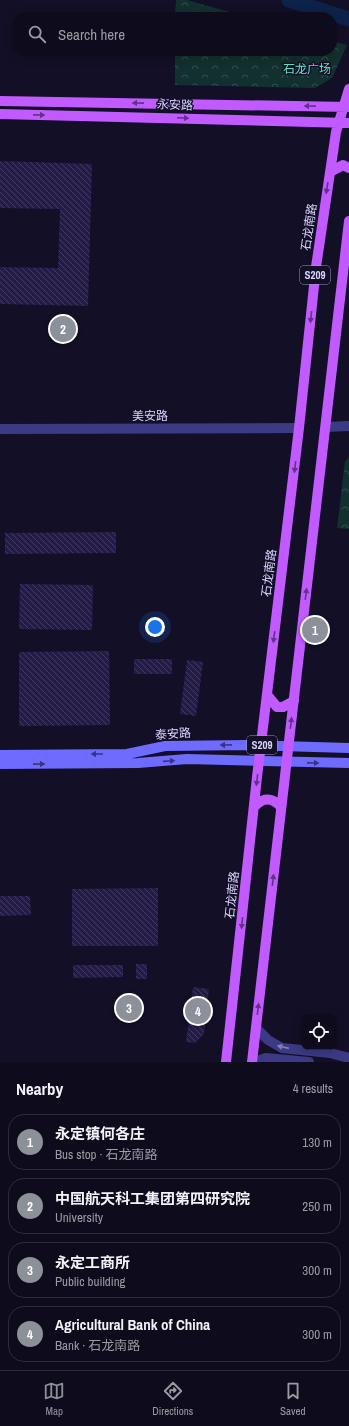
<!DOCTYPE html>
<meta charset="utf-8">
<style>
:root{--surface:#0e0b1c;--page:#171425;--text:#f1f3f6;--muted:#9b9ba3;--line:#2e2b3b;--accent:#8c9099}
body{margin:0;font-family:"Archivo Narrow","Noto Sans SC",sans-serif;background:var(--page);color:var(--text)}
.controls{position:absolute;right:12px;bottom:12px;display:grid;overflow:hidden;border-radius:8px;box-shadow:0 2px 10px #0003}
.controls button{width:36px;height:36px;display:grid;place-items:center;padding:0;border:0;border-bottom:1px solid var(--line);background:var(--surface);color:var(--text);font:20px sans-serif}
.you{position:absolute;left:155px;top:627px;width:14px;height:14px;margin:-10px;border:3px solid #fff;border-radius:50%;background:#1a73e8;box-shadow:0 0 0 6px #1a73e833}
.badge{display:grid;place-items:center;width:26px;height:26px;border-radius:50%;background:var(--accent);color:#fff;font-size:13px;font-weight:700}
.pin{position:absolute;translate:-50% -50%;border:2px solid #fff;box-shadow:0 1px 4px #0006}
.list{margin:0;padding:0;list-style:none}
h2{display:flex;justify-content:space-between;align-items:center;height:52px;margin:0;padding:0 16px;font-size:17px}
h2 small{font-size:13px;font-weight:400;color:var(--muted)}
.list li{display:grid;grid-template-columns:26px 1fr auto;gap:12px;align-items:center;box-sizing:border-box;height:56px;margin:0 8px 8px;padding:0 8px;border:1px solid var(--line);border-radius:16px}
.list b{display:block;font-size:15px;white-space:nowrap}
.list p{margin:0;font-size:13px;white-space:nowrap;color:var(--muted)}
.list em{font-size:13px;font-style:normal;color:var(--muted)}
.icon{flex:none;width:22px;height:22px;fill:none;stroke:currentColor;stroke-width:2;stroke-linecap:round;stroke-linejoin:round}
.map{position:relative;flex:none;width:349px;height:1062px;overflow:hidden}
.search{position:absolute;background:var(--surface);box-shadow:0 2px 10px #0003;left:12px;right:12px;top:12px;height:44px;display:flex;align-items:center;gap:10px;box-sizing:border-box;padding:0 14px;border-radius:16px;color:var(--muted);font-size:15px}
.sheet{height:308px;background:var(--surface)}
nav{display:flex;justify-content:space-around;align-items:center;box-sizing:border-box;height:56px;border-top:1px solid var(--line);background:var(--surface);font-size:11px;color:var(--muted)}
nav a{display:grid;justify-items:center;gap:2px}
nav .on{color:var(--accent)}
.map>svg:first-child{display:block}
.forest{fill:url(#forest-crowns)}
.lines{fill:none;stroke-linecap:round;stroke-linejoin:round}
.river{stroke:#0c2248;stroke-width:15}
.building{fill:url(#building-back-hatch)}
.tertiary{stroke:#3d3a85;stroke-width:10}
.secondary{stroke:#6f6bff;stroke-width:10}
.primary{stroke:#c25bff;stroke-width:10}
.oneway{fill:#623188}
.oneway2{fill:#38347d}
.oneway3{fill:#837fbc}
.labels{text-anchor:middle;stroke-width:3;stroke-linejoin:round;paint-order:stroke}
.shield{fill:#130f26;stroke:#9e99be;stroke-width:1}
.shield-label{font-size:11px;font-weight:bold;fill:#d9d4ff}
.park-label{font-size:12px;fill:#5fe0c0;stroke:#130f26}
.street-label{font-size:12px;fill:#d9d4ff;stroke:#130f26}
</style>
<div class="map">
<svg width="349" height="1062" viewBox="0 0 349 1062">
<defs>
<pattern id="forest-crowns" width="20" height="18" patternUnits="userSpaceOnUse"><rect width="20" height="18" fill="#12302f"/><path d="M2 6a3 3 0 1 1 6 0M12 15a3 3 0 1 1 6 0" fill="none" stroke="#344d4e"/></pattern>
<pattern id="building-back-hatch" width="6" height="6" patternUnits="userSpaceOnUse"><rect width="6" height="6" fill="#241b47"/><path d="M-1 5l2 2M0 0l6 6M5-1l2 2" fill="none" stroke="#433b63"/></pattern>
</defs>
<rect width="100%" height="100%" fill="#130f26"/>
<path class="forest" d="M176,0H187L247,17H175Z
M332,41L347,45L332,78L315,88L175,85V51H332Z
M349,458V529L337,528L345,461Z"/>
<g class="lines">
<path class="river" d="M289,0L349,19"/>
</g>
<path class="building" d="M0,161L92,164L88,306L0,304V267L58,268L60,209L0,208Z
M116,532V553L5,554V533Z
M20,584L93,585L92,630L19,629Z
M109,651L110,725L19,726V652Z
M134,659H172V674H134Z
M187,660L203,662L196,716L180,714Z
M158,888V946H72V889Z
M0,896H30L31,915L0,916Z
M136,964H147V979H136Z
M73,965H123V977L73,978Z
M193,987L209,989L204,1034L195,1043L186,1042Z"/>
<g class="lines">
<path class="tertiary" d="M326,427L349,426
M0,429L299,428
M256,1028L268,1040L282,1048L330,1053L349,1058
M254,1062L266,1058L309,1062"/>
<path class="secondary" d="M0,755L127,754L165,746L248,745L349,748
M0,764L138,763L187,759L349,763"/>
<path class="primary" d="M0,101L349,107
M0,114L349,123
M330,172L343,165L349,168
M268,696L277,707H283L294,701
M254,807C263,797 272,797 281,807
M226,1062L257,777L299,428L316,267L336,132L349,89
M252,1062L349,221"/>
</g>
<defs><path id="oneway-solid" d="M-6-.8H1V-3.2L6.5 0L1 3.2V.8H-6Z"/></defs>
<g class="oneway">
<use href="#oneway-solid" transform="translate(138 103) rotate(-179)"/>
<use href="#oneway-solid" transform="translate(310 106) rotate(-179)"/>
<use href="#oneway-solid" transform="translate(39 115) rotate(1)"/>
<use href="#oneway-solid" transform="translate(183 118) rotate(2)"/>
<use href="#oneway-solid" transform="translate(327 188) rotate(99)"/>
<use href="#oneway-solid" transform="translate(311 317) rotate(96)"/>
<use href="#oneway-solid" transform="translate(295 467) rotate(97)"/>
<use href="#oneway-solid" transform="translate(306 594) rotate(-83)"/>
<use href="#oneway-solid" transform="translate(274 637) rotate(97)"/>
<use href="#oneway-solid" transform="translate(291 723) rotate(-83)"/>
<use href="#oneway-solid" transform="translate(257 780) rotate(97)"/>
<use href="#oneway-solid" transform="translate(273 880) rotate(-83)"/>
<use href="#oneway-solid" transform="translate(242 923) rotate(96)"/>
<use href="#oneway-solid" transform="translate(258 1009) rotate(-83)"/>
</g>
<g class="oneway2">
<use href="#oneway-solid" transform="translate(226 745) rotate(179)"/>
<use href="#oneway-solid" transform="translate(97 754) rotate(180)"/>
<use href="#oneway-solid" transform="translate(169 761) rotate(-4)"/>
<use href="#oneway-solid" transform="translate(313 763) rotate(1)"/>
<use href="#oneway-solid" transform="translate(39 764) rotate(-1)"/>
</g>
<use class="oneway3" href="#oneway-solid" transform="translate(283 1047) rotate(-167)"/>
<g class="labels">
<g class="shield">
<rect x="300" y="266" width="30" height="18" rx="3"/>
<rect x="247" y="736" width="30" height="18" rx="3"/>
</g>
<g class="shield-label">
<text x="315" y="279">S209</text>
<text x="262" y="749">S209</text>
</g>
<g class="park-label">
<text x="307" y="73">石龙广场</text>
</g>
<g class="street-label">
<text transform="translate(175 105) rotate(2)" y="4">永安路</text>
<text transform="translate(309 227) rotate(-82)" y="4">石龙南路</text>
<text x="150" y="420">美安路</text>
<text transform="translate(269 573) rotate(-83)" y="4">石龙南路</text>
<text transform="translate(173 734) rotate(-4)" y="4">泰安路</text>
<text transform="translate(232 895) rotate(-84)" y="4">石龙南路</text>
</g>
</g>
</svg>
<div class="controls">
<button><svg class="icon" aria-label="locate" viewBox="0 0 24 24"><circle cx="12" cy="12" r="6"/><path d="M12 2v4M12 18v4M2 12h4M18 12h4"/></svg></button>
</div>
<div class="you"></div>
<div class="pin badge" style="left:315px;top:630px">1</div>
<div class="pin badge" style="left:63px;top:329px">2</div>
<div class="pin badge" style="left:129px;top:1008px">3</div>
<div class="pin badge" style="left:198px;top:1011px">4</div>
<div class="search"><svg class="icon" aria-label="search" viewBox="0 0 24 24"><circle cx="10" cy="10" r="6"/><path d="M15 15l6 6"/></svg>Search here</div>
</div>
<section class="sheet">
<h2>Nearby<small>4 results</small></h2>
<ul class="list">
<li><span class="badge">1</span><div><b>永定镇何各庄</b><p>Bus stop · 石龙南路</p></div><em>130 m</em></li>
<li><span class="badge">2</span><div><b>中国航天科工集团第四研究院</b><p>University</p></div><em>250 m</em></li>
<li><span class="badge">3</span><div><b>永定工商所</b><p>Public building</p></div><em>300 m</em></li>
<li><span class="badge">4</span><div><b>Agricultural Bank of China</b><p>Bank · 石龙南路</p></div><em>300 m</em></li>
</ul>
</section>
<nav>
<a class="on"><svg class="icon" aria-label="map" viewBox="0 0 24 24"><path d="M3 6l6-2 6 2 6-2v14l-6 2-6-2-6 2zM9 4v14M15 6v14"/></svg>Map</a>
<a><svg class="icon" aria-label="directions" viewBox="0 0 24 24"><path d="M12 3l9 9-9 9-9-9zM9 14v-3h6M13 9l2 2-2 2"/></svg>Directions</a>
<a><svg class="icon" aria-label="saved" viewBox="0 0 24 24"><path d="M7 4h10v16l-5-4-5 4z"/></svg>Saved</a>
</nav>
